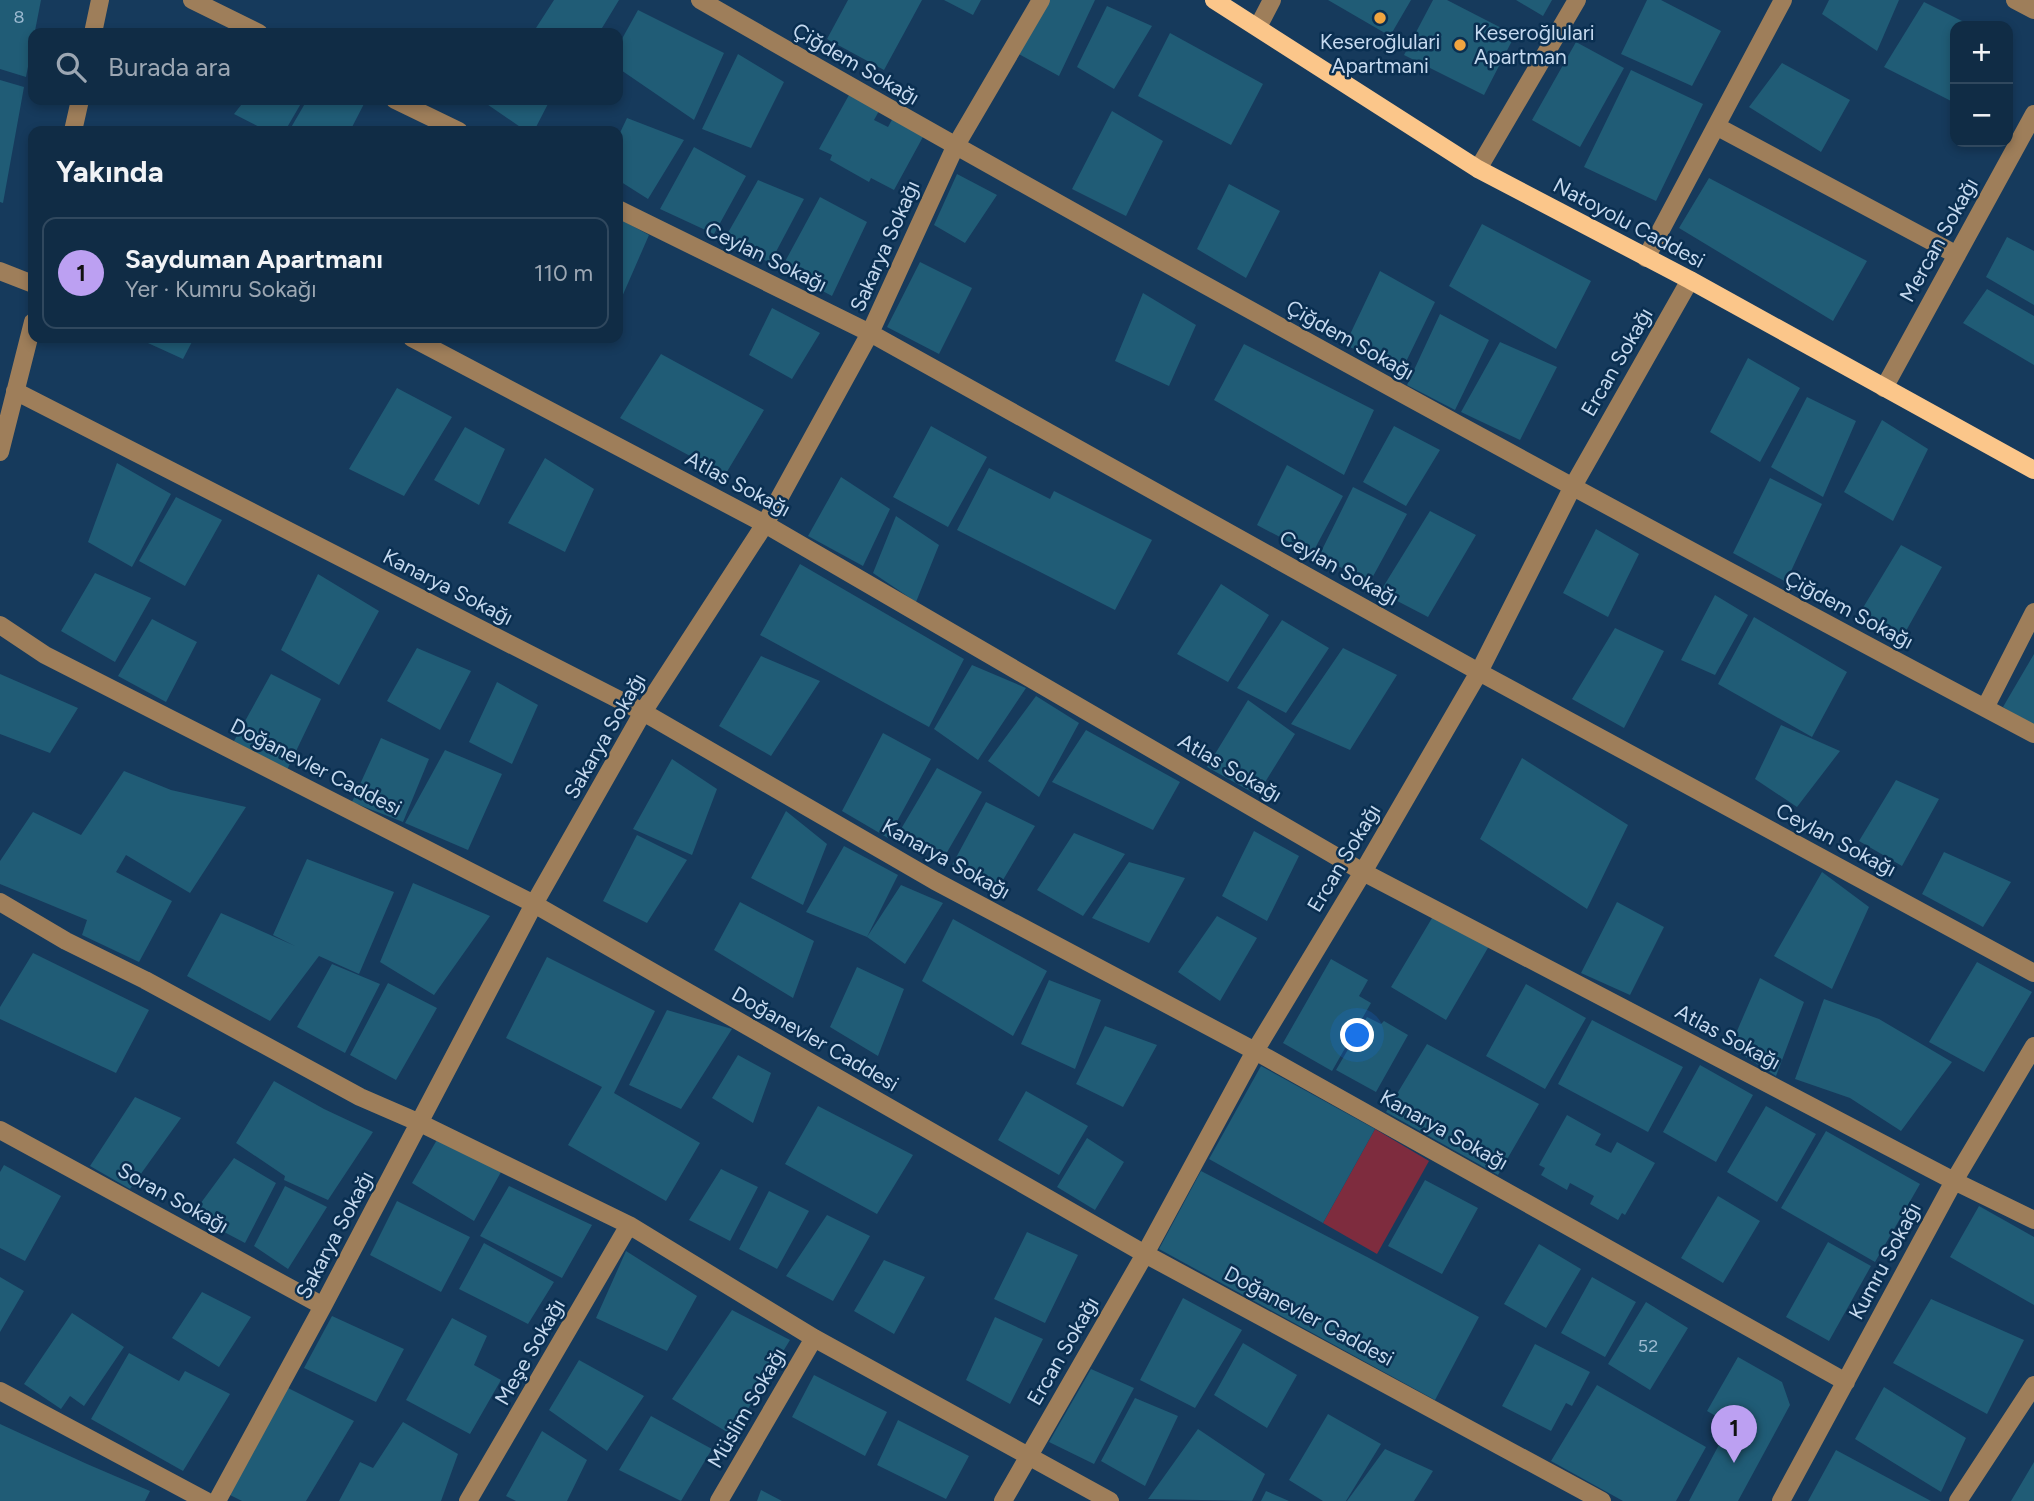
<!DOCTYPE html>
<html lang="tr">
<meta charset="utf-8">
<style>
:root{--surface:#102c45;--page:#1e3850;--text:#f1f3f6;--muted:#9ca7b3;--line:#30485e;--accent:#bca0f2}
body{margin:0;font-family:Figtree,sans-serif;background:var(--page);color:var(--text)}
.controls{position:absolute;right:21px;top:21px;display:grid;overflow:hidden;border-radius:14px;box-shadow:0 4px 10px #0003}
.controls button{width:63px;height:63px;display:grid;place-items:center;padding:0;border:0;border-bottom:2px solid var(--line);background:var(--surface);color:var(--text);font:35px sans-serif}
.you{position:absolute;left:1358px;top:1036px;width:24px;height:24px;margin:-18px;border:5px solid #fff;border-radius:50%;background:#1a73e8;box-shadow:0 0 0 10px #1a73e833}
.badge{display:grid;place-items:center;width:46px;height:46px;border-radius:50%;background:var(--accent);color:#111;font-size:23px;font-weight:700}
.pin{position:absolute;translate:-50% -58px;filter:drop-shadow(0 2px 4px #0008)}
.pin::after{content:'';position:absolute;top:37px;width:24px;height:21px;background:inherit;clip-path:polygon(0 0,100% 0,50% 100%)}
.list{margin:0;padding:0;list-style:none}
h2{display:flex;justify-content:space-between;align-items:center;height:91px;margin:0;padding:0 28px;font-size:30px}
h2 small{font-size:23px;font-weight:400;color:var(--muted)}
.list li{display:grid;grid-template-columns:46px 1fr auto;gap:21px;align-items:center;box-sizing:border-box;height:112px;margin:0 14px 14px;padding:0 14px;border:2px solid var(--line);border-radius:14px}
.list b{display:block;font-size:26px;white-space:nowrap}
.list p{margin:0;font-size:23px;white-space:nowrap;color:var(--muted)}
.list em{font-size:23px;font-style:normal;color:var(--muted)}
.icon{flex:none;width:38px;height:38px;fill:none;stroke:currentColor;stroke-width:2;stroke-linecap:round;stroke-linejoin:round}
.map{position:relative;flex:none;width:2034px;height:1501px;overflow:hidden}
.search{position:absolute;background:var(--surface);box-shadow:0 4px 10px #0003;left:28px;top:28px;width:595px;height:77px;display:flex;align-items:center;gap:18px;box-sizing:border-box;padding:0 24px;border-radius:14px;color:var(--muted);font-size:26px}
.panel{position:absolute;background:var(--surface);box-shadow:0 4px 10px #0003;left:28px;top:126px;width:595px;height:217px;border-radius:14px}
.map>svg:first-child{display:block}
.green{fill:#7e2c3e}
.building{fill:#205c76}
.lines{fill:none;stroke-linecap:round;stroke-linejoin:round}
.minor{stroke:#9e7e5a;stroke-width:18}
.major{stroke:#fbc68a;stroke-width:18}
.poi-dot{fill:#f1a540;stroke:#0a2f51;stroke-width:2.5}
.labels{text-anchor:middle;stroke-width:5;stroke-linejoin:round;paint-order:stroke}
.number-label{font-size:18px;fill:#9cbad1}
.poi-label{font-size:21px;fill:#c5d9ef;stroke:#0a2f51;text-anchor:start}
.street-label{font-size:21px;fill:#c5d9ef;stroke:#0a2f51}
</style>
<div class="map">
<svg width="2034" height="1501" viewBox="0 0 2034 1501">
<rect width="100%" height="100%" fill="#163a5c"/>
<path class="green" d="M1375,1129L1429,1161L1377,1254L1323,1223Z"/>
<path class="building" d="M0,0H41L26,77L0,69Z
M554,0H619L599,33H548L536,28Z
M848,0H922L884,70L827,39Z
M944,0H981L973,15Z
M1043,0H1095L1059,76L1015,52Z
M1328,0H1411L1390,36Z
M1433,0H1447L1515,35L1484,95L1404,55Z
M1516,0H1552L1543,16Z
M1647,0H1661L1721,31L1692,86L1621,54Z
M1829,0H1899L1877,51L1822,14Z
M1924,2L1972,26H1955V103L1884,67Z
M1107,6L1152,26L1114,89L1077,67Z
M638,10L724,53L694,120L618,68V46Z
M1170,33L1263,84L1231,145L1138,96Z
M1576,42L1624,68L1580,147L1532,120Z
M738,54L784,82L751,148L702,129Z
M1782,63L1850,100L1821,152L1749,107Z
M1631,70L1703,104L1656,201L1584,167Z
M0,80L24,87L3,203L0,202Z
M849,95L879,111L874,120L888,127L893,118L924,135L894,190L871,178L869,182L830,160L832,155L819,149Z
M245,100H303L285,131H267L234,114Z
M307,100H366L350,131H289Z
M481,100H550L534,131H526Z
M1112,111L1163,141L1126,216L1072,189Z
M627,118L684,140L648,199L618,180V137Z
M694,147L746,176L714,234L660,209Z
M957,174L997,195L965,243L934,225Z
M1709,178L1867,261L1833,321L1679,228Z
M758,180L804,199L770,263L725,238Z
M1229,184L1280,211L1246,278L1197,249Z
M820,197L867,222L832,296L781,269Z
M618,218L649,235L618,306Z
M1482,224L1591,281L1556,349L1449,286Z
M2007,237L2034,251V305L1986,277Z
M920,262L972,288L939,354L887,327Z
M1380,271L1435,302L1402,370L1345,345Z
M1987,289L2034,316V365L1963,323Z
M1143,293L1196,325L1169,386L1115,361Z
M772,308L820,333L792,379L749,355Z
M1440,314L1489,340L1455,410L1407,385Z
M137,338H194L183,359Z
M1500,342L1557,367L1520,440L1461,412Z
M1244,344L1374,410L1344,475L1214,400Z
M661,354L764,410L725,475L620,418Z
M1748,358L1800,388L1760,462L1710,432Z
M397,388L452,417L404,496L349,469Z
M1807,397L1856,421L1823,497L1771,467Z
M1882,420L1928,449L1893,521L1844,492Z
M931,426L987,457L948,527L893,497Z
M1394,426L1440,450L1406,506L1363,482Z
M465,427L505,449L479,505L434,480Z
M545,458L594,489L565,552L508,523Z
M117,463L171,494L132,567L88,542Z
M1287,465L1343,496L1312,554L1257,525Z
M989,468L1050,499L1054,491L1152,540L1115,610L957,530Z
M841,477L890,509L863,566L808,536Z
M1770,478L1822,504L1786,582L1733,553Z
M1353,487L1407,514L1371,580L1318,558Z
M176,497L222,520L185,586L139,561Z
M1430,511L1476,535L1428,617L1380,592Z
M896,516L939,545L916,602L873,573Z
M1596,529L1639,554L1608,617L1563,593Z
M1901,545L1942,567L1902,638L1858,616Z
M800,564L964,659L929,727L760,635Z
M95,573L151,598L115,662L61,631Z
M318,574L379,611L339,685L281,650Z
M1221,584L1269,615L1228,682L1177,654Z
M1715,595L1748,615L1715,675L1681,660Z
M1754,617L1847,672L1812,737L1718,684Z
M152,619L197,642L166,702L118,676Z
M1282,620L1329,648L1286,713L1237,688Z
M1615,628L1664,651L1624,728L1572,699Z
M417,648L471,671L440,730L387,701Z
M1343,648L1397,675L1350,750L1291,724Z
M2034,654V726L2003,707Z
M761,656L820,681L771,756L719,726Z
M972,665L1026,688L978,760L934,729Z
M0,674L78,708L50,753L0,734Z
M271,674L321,699L287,770L234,741Z
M497,682L538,705L512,764L469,742Z
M1036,696L1079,723L1039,797L988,761Z
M1248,700L1295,734L1257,795L1207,767Z
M1781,725L1840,751L1797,807L1755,779Z
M1086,730L1180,782L1153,830L1052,782Z
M883,733L931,759L888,838L842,811Z
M381,738L429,759L403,822L352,802Z
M445,750L502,774L468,850L405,823Z
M1522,758L1628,825L1587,909L1480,839Z
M672,759L717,789L692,855L633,829Z
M937,768L982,792L946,854L901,829Z
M124,771L171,790L246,807L190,893L126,855L116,872L172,901L139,962L82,935L87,920L0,884V861L33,812L81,835Z
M1896,780L1939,799L1902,866L1859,841Z
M986,802L1035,826L1000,885L951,867Z
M786,811L827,844L803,905L751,878Z
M1254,831L1299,856L1267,921L1222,896Z
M1074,833L1125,854L1083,916L1037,890Z
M637,835L687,860L647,923L603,901Z
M844,846L898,875L867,937L901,885L943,903L905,964L867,937L806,912Z
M1944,852L2011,882L1983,927L1922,894Z
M307,859L394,892L359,974L319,956L270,1021L187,976L221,913L295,946L273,935Z
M1129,862L1185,878L1149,943L1092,918Z
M1822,872L1869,907L1832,989L1774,956Z
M413,883L490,916L434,995L380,962Z
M740,902L814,941L793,998L714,950Z
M1617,902L1664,927L1630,995L1581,973Z
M1435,913L1489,946L1446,1020L1391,987Z
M1217,916L1257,938L1220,1001L1178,972Z
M953,919L1047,971L1013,1036L922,981Z
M33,953L149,1010L116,1073L0,1019V1007Z
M547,957L655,1011L614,1093L700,1143L666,1201L568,1145L602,1087L506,1038Z
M1331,959L1368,980L1359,996L1371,1003L1332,1071L1283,1043Z
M1977,962L2032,992L1984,1072L1929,1042Z
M332,964L380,984L345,1053L297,1027Z
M857,967L904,989L878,1056L830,1027Z
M1760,978L1804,1002L1776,1076L1730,1047Z
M1049,980L1101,1000L1075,1069L1021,1044Z
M388,983L437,1008L396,1080L350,1055Z
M1526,984L1586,1018L1545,1089L1486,1056Z
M1824,999L1879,1019L1952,1062L1901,1131L1850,1098L1795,1079Z
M667,1010L732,1029L681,1109L629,1085Z
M1367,1017L1381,1024L1384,1021L1408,1035L1376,1092L1336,1070Z
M1592,1020L1683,1067L1648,1132L1558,1084Z
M1105,1026L1157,1045L1123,1107L1076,1084Z
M1427,1044L1539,1104L1498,1175L1386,1112Z
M738,1055L771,1073L753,1123L712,1098Z
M1700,1065L1753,1095L1716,1162L1663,1132Z
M1261,1066L1375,1129L1323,1223L1209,1159Z
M274,1081L324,1109L373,1132L328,1200L284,1180L285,1176L236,1143Z
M1026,1091L1088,1126L1059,1175L998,1140Z
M135,1097L181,1118L130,1189L90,1166Z
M818,1106L913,1155L877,1214L785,1164Z
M1766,1106L1816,1134L1777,1202L1727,1172Z
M1567,1115L1601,1134L1595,1145L1611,1153L1617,1142L1655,1163L1625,1215L1622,1213L1618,1220L1590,1204L1594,1196L1570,1183L1567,1190L1541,1175L1545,1168L1539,1165Z
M1826,1131L1920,1184L1875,1262L1781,1208Z
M438,1138L501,1172L474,1221L412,1183Z
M1087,1138L1124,1162L1095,1210L1057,1187Z
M234,1158L276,1183L245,1243L192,1215Z
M4,1165L61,1196L25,1261L0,1248V1172Z
M721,1169L758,1187L730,1241L689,1220Z
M1201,1171L1369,1258L1479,1317L1435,1400L1159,1249Z
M1425,1180L1478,1208L1442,1274L1388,1246Z
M285,1186L327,1207L288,1269L254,1246Z
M509,1186L592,1225L562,1278L480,1236Z
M769,1191L809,1211L777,1269L739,1249Z
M1718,1196L1760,1221L1723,1283L1681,1258Z
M397,1201L470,1237L441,1292L370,1255Z
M1979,1206L2034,1237V1305L1950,1257Z
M827,1215L870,1236L833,1301L786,1276Z
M1027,1232L1078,1255L1045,1323L994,1299Z
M1828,1242L1871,1266L1829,1341L1786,1317Z
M484,1243L554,1282L528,1324L459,1289Z
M1539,1244L1581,1269L1546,1328L1504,1304Z
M626,1251L697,1296L667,1351L596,1318Z
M884,1260L925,1277L894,1334L854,1311Z
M0,1277L24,1291L0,1332Z
M1592,1277L1636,1302L1605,1357L1561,1333Z
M202,1292L251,1317L219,1367L172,1338Z
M1183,1298L1242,1330L1195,1408L1140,1380Z
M1931,1299L2024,1340L1987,1414L1893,1363Z
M1646,1302L1688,1328L1650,1390L1608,1364Z
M732,1310L790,1340L732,1435L672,1399Z
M72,1313L124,1347L84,1406L70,1396L61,1409L24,1384Z
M332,1316L404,1349L376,1402L304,1368Z
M995,1317L1043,1339L1010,1404L966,1380Z
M452,1318L487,1336L474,1365L501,1380L470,1434L406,1400Z
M1243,1343L1297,1375L1267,1428L1214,1395Z
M1535,1344L1590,1372L1572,1406L1566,1403L1551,1431L1502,1406Z
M129,1353L179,1381L185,1371L230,1394L183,1471L91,1419Z
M1738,1357L1782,1382L1790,1405L1738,1501H1689L1730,1424L1707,1411Z
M579,1360L644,1396L607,1451L549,1410Z
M1091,1369L1134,1388L1094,1464L1049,1442Z
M814,1375L887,1412L865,1456L792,1417Z
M1597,1385L1706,1447L1676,1501H1623L1551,1461Z
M286,1387L354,1421L306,1501H242L226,1493Z
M1884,1387L1966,1438L1941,1492L1855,1439Z
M1135,1398L1178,1416L1145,1486L1101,1461Z
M1328,1414L1381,1444L1346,1501H1323L1289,1480Z
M651,1416L712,1449L681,1501L619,1470Z
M898,1420L969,1456L946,1499L877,1465Z
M403,1422L458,1454L441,1501H339L360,1462L373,1468Z
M0,1424L87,1464L150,1491L145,1501H0Z
M1198,1429L1265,1474L1252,1501L1148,1499Z
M542,1431L587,1460L567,1501H516L506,1496Z
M1385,1449L1433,1471L1414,1501H1347Z
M1836,1450L1931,1501H1808Z
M2034,1462V1501H2011Z
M761,1490L782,1501H757Z
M1266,1491L1289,1501H1261Z"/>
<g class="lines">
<path class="minor" d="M192,0L259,33
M700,0C1140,253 1585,496 2034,734
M2015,0L2034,10
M1258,27L1272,0
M93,33L100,0
M395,100L459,131
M1716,126L1957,255
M73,131L80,100
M1478,169L1577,0
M618,209L870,333L1479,672L2034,973
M1646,258L1783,0
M0,271L33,284
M412,338L765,524L1363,872L1954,1181L2034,1220
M1884,388L2034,114
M15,391L643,712L935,881L1255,1051L1846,1382
M0,452L33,322
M0,625L45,655L534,904L1145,1254L1602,1501
M1985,708L2034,612
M0,902L66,941L145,980L360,1097L420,1123L629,1225L814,1338L1110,1501
M0,1130L323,1306
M0,1391L206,1501
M217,1501L323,1306L534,904L643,712L765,524L870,333L955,147L1041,0
M468,1501L629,1225
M719,1501L814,1338
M1003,1501L1145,1254L1255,1051L1363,872L1479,672L1572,488L1690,280
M1781,1501L1954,1181L2034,1046
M1958,1501L2034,1385"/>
<path class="major" d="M1214,0L1478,169L1690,280L2034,470"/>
</g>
<g class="poi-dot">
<circle cx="1380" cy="18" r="7"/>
<circle cx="1460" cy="45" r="7"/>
</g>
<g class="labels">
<g class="number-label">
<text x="19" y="23">8</text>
<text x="1648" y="1352">52</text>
</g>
<g class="poi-label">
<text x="1474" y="40">Keseroğlulari<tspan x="1474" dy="24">Apartman</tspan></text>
<text x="1380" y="49" text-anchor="middle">Keseroğlulari<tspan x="1380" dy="24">Apartmani</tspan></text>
</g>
<g class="street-label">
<text transform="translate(856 64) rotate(30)" y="7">Çiğdem Sokağı</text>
<text transform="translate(1629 223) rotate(28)" y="7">Natoyolu Caddesi</text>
<text transform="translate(1939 240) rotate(-61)" y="7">Mercan Sokağı</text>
<text transform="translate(885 246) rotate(-66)" y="7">Sakarya Sokağı</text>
<text transform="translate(766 257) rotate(26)" y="7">Ceylan Sokağı</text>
<text transform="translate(1350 340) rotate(29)" y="7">Çiğdem Sokağı</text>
<text transform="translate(1617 362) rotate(-60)" y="7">Ercan Sokağı</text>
<text transform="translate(738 484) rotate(28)" y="7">Atlas Sokağı</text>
<text transform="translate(1339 568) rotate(29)" y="7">Ceylan Sokağı</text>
<text transform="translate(448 587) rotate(27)" y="7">Kanarya Sokağı</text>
<text transform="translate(1849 610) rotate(28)" y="7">Çiğdem Sokağı</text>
<text transform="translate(605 736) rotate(-60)" y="7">Sakarya Sokağı</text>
<text transform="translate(316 767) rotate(27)" y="7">Doğanevler Caddesi</text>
<text transform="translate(1230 768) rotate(30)" y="7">Atlas Sokağı</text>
<text transform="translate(1836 840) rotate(28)" y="7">Ceylan Sokağı</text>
<text transform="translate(1344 858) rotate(-59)" y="7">Ercan Sokağı</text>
<text transform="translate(946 859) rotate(29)" y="7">Kanarya Sokağı</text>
<text transform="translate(1728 1037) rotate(28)" y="7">Atlas Sokağı</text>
<text transform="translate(815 1039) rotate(30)" y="7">Doğanevler Caddesi</text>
<text transform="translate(1444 1130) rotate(29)" y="7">Kanarya Sokağı</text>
<text transform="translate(173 1198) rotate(29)" y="7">Soran Sokağı</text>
<text transform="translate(335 1235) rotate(-62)" y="7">Sakarya Sokağı</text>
<text transform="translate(1885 1261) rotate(-62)" y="7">Kumru Sokağı</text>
<text transform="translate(1309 1316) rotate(28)" y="7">Doğanevler Caddesi</text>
<text transform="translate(1063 1351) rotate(-60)" y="7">Ercan Sokağı</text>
<text transform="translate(530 1352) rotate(-60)" y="7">Meşe Sokağı</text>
<text transform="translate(747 1408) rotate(-60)" y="7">Müslim Sokağı</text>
</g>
</g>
</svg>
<div class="controls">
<button>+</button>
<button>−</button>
</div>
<div class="you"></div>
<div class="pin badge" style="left:1734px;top:1463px">1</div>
<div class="search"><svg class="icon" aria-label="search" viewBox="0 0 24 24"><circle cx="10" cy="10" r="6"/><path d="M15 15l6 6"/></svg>Burada ara</div>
<section class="panel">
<h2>Yakında<small></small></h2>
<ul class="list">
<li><span class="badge">1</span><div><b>Sayduman Apartmanı</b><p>Yer · Kumru Sokağı</p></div><em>110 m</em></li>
</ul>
</section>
</div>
